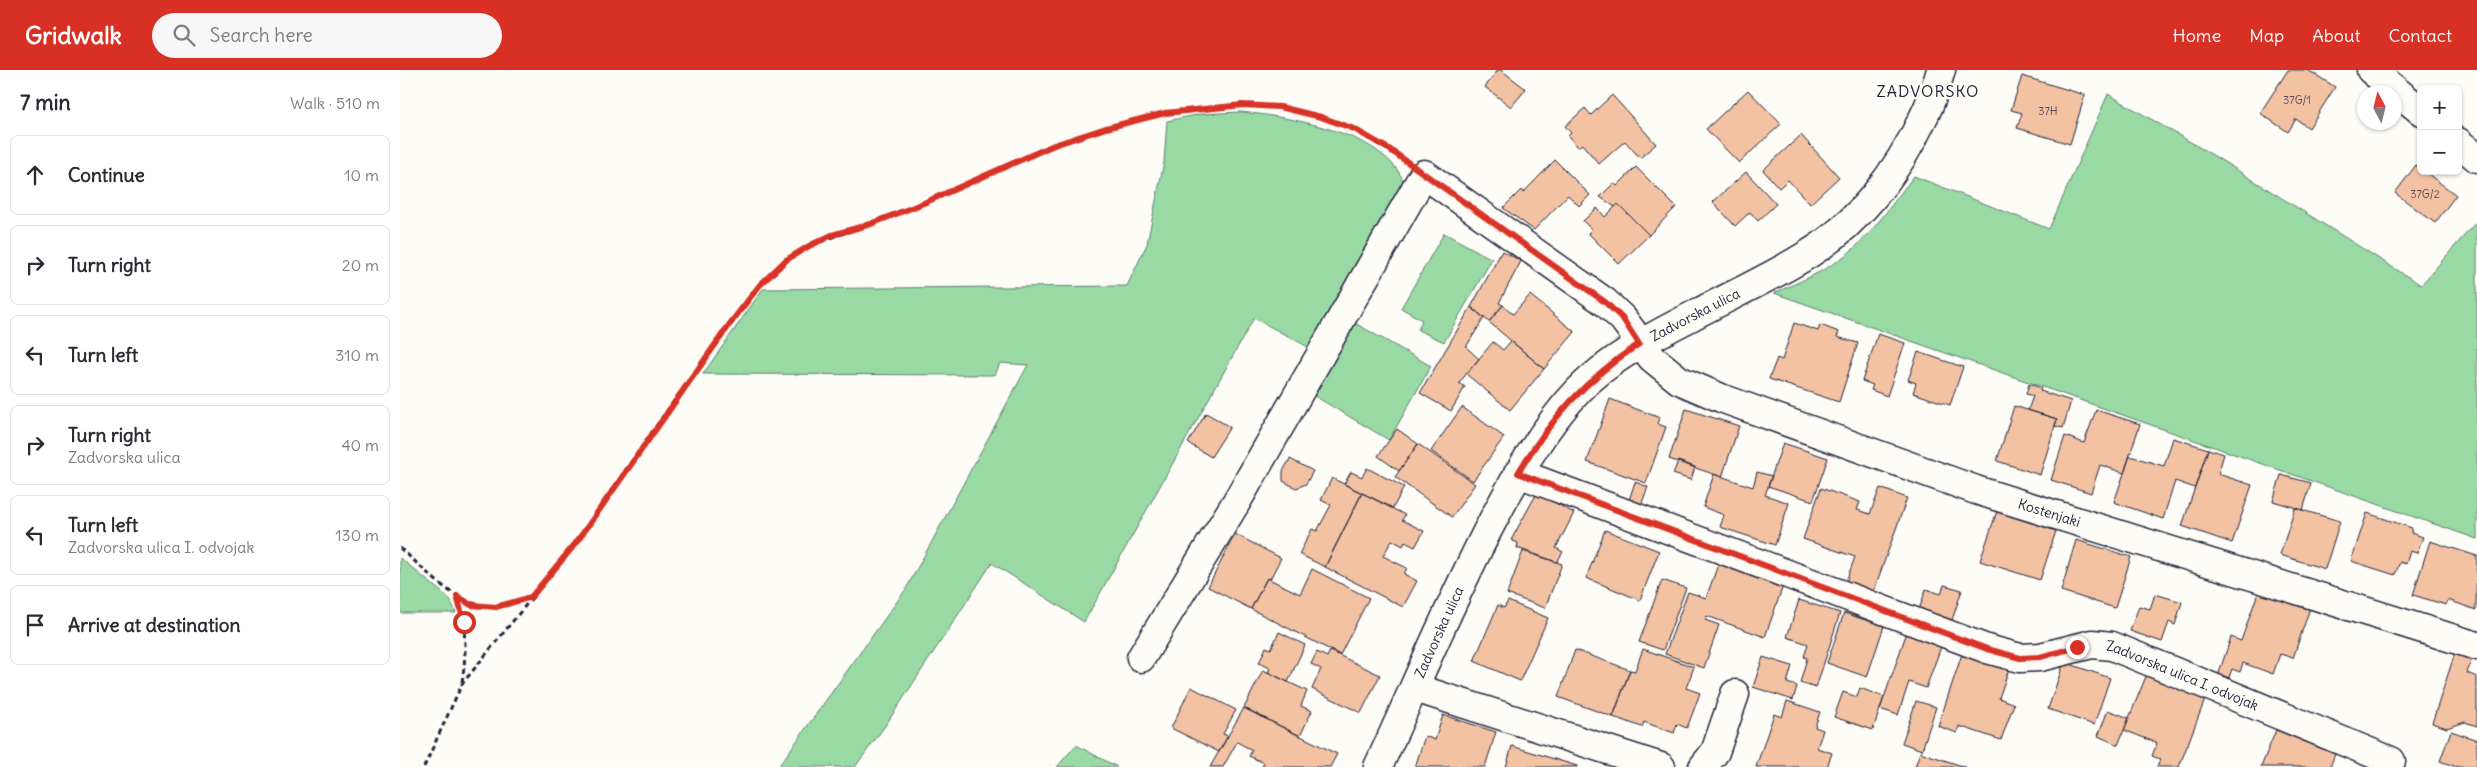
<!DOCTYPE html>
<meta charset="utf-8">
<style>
:root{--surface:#fff;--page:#f7f7f7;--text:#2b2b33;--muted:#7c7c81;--line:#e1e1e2;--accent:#d93025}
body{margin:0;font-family:Delius,sans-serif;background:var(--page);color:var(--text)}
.controls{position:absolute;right:15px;top:15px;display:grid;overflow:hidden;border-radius:8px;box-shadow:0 1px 4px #0004}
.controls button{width:45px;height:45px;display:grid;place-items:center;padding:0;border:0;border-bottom:1px solid var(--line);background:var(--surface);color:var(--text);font:25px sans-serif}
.compass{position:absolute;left:1957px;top:15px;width:45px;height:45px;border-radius:50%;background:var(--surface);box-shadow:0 1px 4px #0004;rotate:353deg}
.stop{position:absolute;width:15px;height:15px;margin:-11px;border:4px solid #d93025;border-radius:50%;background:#fff}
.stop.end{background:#d93025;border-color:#fff;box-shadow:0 1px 5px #0008}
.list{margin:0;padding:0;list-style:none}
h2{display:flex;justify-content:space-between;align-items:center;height:65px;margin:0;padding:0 20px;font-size:21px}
h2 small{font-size:16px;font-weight:400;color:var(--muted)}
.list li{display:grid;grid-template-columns:32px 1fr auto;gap:15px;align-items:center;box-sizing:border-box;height:80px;margin:0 10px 10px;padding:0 10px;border:1px solid var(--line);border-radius:8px}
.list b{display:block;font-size:19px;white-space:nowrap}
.list p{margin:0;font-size:16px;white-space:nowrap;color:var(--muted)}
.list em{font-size:16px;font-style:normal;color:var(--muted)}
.icon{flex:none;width:28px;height:28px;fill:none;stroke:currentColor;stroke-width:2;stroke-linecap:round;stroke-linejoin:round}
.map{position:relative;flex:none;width:2077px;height:697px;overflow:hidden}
header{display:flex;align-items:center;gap:30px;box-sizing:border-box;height:70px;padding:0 25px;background:var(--accent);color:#fff}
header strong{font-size:24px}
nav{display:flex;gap:28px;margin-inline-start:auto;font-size:18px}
.search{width:350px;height:45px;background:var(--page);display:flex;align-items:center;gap:12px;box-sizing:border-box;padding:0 18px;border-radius:28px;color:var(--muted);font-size:19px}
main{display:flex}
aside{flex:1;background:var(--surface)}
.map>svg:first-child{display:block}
.green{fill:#99daa4;stroke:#5e7e70}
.building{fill:#f2c2a2;stroke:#22223b}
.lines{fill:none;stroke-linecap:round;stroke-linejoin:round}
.minor-casing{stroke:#22223b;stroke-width:31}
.path{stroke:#22223b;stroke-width:3;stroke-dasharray:5 4;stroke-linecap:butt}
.minor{stroke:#fdfcf7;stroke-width:28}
.route{stroke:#d93025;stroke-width:6}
.labels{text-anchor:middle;stroke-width:5;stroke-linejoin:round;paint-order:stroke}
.number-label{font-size:11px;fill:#564a55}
.street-label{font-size:14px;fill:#22223b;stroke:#fdfcf7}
.quarter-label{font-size:16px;letter-spacing:1px;fill:#22223b;stroke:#fdfcf7}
</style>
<header>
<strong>Gridwalk</strong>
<div class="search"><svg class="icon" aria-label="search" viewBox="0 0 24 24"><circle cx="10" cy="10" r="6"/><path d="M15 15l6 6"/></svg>Search here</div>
<nav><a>Home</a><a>Map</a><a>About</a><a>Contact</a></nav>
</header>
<main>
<aside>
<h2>7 min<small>Walk · 510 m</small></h2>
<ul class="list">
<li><svg class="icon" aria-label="ahead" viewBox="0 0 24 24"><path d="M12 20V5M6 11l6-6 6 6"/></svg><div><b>Continue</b></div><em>10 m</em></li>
<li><svg class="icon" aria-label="right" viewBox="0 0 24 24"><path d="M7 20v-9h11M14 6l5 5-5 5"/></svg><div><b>Turn right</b></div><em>20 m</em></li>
<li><svg class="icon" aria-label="left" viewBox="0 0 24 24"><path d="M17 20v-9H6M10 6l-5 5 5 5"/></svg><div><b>Turn left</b></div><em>310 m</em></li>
<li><svg class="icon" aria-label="right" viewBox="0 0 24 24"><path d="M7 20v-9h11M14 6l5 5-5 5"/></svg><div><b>Turn right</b><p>Zadvorska ulica</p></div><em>40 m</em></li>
<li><svg class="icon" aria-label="left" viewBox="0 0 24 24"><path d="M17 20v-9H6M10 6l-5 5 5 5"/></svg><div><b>Turn left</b><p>Zadvorska ulica I. odvojak</p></div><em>130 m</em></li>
<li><svg class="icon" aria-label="arrive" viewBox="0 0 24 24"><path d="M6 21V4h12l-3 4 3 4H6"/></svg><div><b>Arrive at destination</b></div></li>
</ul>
</aside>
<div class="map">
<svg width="2077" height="697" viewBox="0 0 2077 697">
<rect width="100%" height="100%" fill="#fdfcf7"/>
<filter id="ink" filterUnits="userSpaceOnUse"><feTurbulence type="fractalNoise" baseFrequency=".02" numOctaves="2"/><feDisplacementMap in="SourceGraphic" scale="10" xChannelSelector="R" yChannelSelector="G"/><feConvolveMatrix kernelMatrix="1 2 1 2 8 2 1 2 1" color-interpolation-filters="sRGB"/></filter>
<g filter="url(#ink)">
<path class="green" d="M1708,24L1816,87L2021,215L2077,151V469L1374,223C1399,212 1424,202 1446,185C1471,166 1494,131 1514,106L1649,159Z
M840,42C884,46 985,62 1003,111L914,280L854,248L684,552L592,493L485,656L455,697H378L506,519L628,295L600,293L595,305L303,304L363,219L727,216L747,174L764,92L767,51L801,44Z
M1044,163L1092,189L1044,272L1018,260L1022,250L1001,238Z
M953,252L1031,296L989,370L911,324Z
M0,488L50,529L56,543H0Z
M676,675L717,697H657Z"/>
<path class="building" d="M1098,0H1101L1126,19L1111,37L1085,17Z
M1888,0H1908L1935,17L1909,58L1896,49L1888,62L1860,43Z
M1622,6L1685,25L1670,74L1617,58L1622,43L1611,40Z
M1348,20L1381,54L1339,93L1306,59Z
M1212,25L1256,74L1240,88L1225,71L1199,94L1182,74L1178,77L1168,66L1171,63L1165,56L1185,38L1191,45Z
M1401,65L1439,107L1410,134L1388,110L1379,118L1363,100Z
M1155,90L1190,125L1179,136L1168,125L1134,160L1103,138L1121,120L1123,123Z
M2016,95L2021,101H2024L2056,125L2035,153L1995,123Z
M1236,97L1276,137L1249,165L1218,134L1215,137L1200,127L1214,113L1217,116Z
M1346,102L1376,134L1358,151L1350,142L1335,156L1313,132Z
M1218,134L1249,165L1219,194L1188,163L1192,160L1183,151L1197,138L1205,147Z
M1102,181L1121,191L1099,233L1103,235L1089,252L1071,237Z
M1130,225L1175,262L1144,299L1089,252L1103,235L1113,244Z
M1071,237L1084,248L1066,277L1079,289L1059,313L1065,317L1051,341L1020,323Z
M1394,253L1418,261L1420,255L1439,262L1437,267L1458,273L1439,332L1369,309L1377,288L1382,290Z
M1478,264L1505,273L1487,326L1471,320L1473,315L1462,311Z
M1111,271L1144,299L1110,340L1066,304L1093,272L1103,280Z
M1518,282L1563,297L1550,335L1513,323L1516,313L1508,310Z
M1629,314L1641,318L1640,321L1671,331L1663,358L1655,356L1657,349L1628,340L1633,326L1626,324Z
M1210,329L1260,348L1258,354L1266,357L1246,413L1187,392Z
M1614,336L1657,349L1640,405L1597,391Z
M1062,337L1104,367L1073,411L1031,381Z
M1286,339L1339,356L1322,407L1269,389Z
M1696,340L1740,354L1724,403L1700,395L1691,423L1651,410L1665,366L1684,373Z
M806,343L830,357L811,387L788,373Z
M997,359L1018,374L999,401L978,386Z
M1773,368L1808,379L1795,418L1775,411L1763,449L1714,432L1730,386L1764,396Z
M1383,373L1428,388L1413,431L1368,416Z
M1018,374L1075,414L1052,447L995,407Z
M1808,379L1824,384L1818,404L1852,415L1832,473L1782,456Z
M890,389L913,401L906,414L896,418L883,411V401Z
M1278,391L1295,397L1291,410L1273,404Z
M967,398L1004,417L993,438L944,414L951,402L962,407Z
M1357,402L1372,406L1365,425L1389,433L1375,475L1320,457L1324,445L1303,437L1314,404L1353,417Z
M1881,405L1911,413L1903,440L1873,431Z
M932,408L962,423L925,497L899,484L912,459L917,461L931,435L921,430Z
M1235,412L1248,417L1240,438L1228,433Z
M1421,418L1460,432L1457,440L1470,444L1480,418L1507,428L1473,523L1445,514L1455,487L1403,469Z
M962,423L1005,445L1002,450L1024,461L1015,477L1005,472L1003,476L992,470L983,486L1007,498L1004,504L1017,511L1003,537L925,497Z
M1137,423L1174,443L1156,478L1163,482L1157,492L1117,478L1118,473L1111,470Z
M1895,438L1940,451L1925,499L1880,485Z
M1597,441L1656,461L1640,510L1580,491Z
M1967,443L2012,458L2011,463L2023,467L2017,483L2010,481L2006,494L2000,492L1995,505L1951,491Z
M1205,460L1259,481L1240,530L1186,508Z
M835,464L881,488L870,509L867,508L851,539L808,517Z
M1676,470L1731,487L1715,538L1661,521Z
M2030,471L2077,486L2076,540L2048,530L2046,535L2013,525Z
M1123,481L1162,494L1145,538L1107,524Z
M1320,489L1384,513L1365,567L1307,546L1305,550L1319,555L1304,598L1265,584L1288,522L1306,528Z
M912,499L969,528L940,585L851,539L867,508L900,524Z
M1262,510L1286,518L1263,580L1239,572Z
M1544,515L1562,520L1552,550L1519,540L1526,519L1541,524Z
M1859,520L1910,538L1893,588L1880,584L1873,604L1843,593L1840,602L1832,599L1828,610L1818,606L1831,567L1841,571Z
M1755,524L1782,532L1775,555L1769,552L1762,572L1730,561L1739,536L1750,539Z
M1399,530L1440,543L1416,618L1400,613L1407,588L1404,587L1408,574L1387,567Z
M1108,531L1148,548L1120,611L1074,591L1098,535L1104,538Z
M1444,543L1484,556L1467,607L1427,593Z
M879,562L905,575L888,612L868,602L870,598L859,593L866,577L871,579Z
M1507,562L1542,574L1526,618L1509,612L1498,645L1480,639Z
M1243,579L1294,597L1286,618L1300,623L1287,658L1277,654L1274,663L1244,652L1242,657L1213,647L1230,600L1235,601Z
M1175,580L1230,600L1213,647L1158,627Z
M2056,580L2073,586L2067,603L2077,607V656L2065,652L2047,658L2032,653Z
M930,581L980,605L961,643L912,619L921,599L911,594L917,582L927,587Z
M1563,581L1610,596L1599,628L1614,634L1601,670L1559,656L1557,663L1538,656Z
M1363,587L1392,596L1387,613L1397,616L1393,630L1353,617Z
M1664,592L1710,608L1694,655L1648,639Z
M863,600L907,621L901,636L912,641L900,666L844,638Z
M1747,604L1806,627L1779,697H1757L1760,689L1752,686L1757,673L1724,660Z
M791,617L836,640L823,664L828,666L819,682L771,658Z
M1460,618L1484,627L1473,660L1434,647L1443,622L1457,627Z
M1387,631L1420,642L1415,657L1423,660L1417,678L1432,683L1427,697H1356L1374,644L1382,647Z
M1516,631L1536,637L1522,680L1502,673Z
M844,638L937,684L930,697H862L864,693L849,686L852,680L837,672L823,697H810Z
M1708,640L1729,648L1718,675L1698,666Z
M1043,645L1096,662L1085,697H1015L1025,666L1035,670Z
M1876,660L1935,684L1930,697H1861Z
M2051,661L2077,670V697H2057L2040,691Z
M1112,676L1177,696V697H1106Z
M1520,682L1565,697H1515Z"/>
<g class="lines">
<g class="minor-casing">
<g id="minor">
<path d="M1971,0L2021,41"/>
<path d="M2058,72L2077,88"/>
<path id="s1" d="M1118,403L1587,579L1620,588L1640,587L1692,574L1712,576L1991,691"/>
<path id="s2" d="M741,588L837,431L1024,104L1205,232L1223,249L1252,288L1279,310L1321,328L1576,420L2077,576"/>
<path d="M1015,618L1261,697"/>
<path id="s3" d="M978,697C1016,615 1050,532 1092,452C1117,405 1142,359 1179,320C1211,287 1252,267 1292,246C1330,226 1370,208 1407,185C1458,154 1498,102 1523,48C1531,33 1536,16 1541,0"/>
<path d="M1303,697L1315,682L1335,624"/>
</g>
</g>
<path class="path" d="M0,478C26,500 60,541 97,536C108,535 120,530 130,527
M57,527C66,558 67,580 62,612
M24,697L62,614L176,473L265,344L359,216L386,191L409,176L526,132L654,75L706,58L765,43L843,35L880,37L921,47L954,59L1001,88"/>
<use href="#minor" class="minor"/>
</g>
</g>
<g class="lines" filter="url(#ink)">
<path class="route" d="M64,552L57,526L71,535L96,537L131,527L176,473L329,255L359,216L386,190L409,176L432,165L471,154L526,132L654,75L706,58L765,43L843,35L880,37L921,47L954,59L989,79L1205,232L1223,249L1239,274C1186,309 1151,348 1118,403L1587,579L1620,588L1640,587L1677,577"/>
</g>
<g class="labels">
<g class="number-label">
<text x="1897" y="34">37G/1</text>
<text x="1648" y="45">37H</text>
<text x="2025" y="128">37G/2</text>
</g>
<g class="street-label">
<text dy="5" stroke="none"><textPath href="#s3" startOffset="568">Zadvorska ulica</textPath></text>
<text dy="5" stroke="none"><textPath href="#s2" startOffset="1284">Kostenjaki</textPath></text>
<text dy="5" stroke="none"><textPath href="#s3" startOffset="148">Zadvorska ulica</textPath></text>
<text dy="5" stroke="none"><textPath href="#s1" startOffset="705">Zadvorska ulica I. odvojak</textPath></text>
</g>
<g class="quarter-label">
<text x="1528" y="27">ZADVORSKO</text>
</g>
</g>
</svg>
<div class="controls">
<button>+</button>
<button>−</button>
</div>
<svg class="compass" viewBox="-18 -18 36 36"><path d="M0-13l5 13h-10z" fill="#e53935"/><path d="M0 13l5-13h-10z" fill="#7c7c81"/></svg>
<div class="stop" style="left:64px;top:552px"></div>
<div class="stop end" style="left:1677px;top:577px"></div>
</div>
</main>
